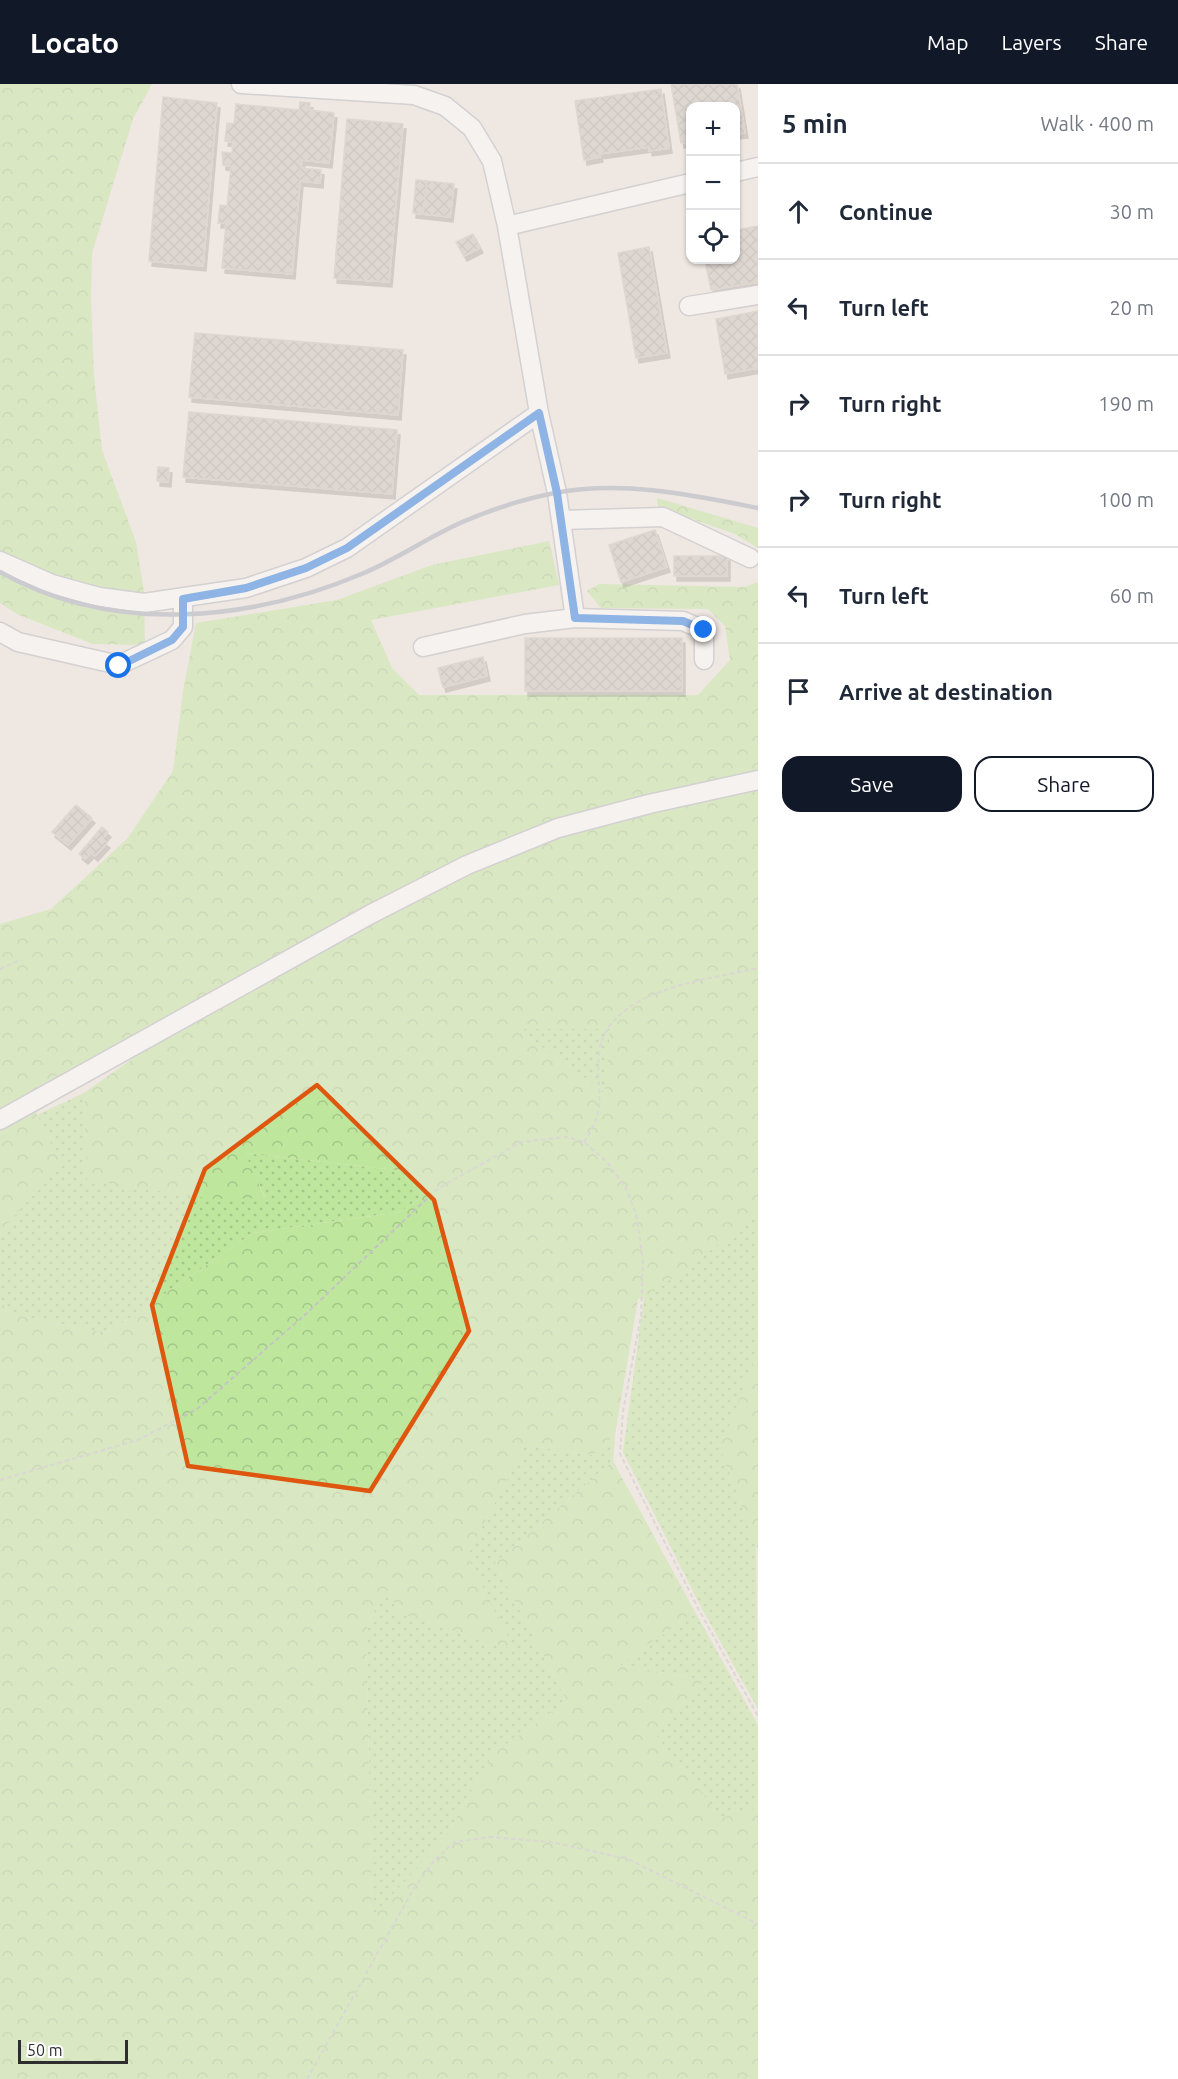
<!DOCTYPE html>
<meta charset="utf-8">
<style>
:root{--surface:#fff;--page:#f6f6f7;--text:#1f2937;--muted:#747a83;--line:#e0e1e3;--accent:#111827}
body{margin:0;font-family:Ubuntu,sans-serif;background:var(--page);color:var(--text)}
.controls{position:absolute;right:18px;top:18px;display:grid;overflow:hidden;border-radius:12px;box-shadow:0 2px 4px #0004}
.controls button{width:54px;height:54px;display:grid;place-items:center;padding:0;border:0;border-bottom:2px solid var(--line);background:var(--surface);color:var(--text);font:30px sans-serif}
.scale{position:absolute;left:18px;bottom:15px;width:110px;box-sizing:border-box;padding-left:6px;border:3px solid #2e2e2e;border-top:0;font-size:16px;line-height:21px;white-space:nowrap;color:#2e2e2e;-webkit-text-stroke:4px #fff;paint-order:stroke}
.stop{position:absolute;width:18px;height:18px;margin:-14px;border:4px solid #1a73e8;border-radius:50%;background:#fff}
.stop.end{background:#1a73e8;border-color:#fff;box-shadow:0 2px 6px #0008}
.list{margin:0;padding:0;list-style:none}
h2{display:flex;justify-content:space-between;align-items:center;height:78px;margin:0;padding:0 24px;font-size:26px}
h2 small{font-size:20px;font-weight:400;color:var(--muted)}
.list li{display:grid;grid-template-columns:39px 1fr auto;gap:18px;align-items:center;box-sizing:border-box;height:96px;padding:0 24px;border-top:2px solid var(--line)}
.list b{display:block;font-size:22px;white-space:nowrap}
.list em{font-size:20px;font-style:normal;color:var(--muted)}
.actions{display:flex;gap:12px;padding:18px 24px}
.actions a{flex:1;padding:14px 0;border:2px solid var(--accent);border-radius:18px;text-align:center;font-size:21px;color:var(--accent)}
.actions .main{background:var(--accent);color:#fff}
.icon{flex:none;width:33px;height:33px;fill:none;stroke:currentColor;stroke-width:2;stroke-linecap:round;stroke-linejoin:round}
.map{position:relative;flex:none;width:758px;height:1995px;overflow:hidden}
header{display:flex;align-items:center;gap:36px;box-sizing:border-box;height:84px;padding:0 30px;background:var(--accent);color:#fff}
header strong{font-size:28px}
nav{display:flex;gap:33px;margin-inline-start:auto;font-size:21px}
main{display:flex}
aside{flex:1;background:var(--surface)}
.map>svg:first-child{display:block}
.grass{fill:url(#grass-dots)}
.forest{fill:url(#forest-crowns);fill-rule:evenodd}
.building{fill:url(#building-cross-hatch);stroke:#cbc3ba;stroke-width:1.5;filter:url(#shadow)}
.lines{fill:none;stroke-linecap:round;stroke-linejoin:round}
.minor-casing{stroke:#b1b5be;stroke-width:21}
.path{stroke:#c4c4c4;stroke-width:2;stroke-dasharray:4.5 3;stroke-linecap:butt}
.minor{stroke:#fff;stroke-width:18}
.rail{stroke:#a3a8b8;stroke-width:4.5}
.route{stroke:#1a73e8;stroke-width:8}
.marked{fill:none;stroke:#df570e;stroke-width:4.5;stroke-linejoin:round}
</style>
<header>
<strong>Locato</strong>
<nav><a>Map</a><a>Layers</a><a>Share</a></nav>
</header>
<main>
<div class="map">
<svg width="758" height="1995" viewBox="0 0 758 1995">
<defs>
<pattern id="grass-dots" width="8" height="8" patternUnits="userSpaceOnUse" patternTransform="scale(1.5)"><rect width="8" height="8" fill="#bee69d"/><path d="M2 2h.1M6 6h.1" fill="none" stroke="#a4c688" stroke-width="1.8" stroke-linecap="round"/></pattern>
<pattern id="forest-crowns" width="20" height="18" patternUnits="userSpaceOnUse" patternTransform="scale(1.5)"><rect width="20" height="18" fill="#bee69d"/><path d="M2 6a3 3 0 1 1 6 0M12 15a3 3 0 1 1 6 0" fill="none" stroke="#a4c688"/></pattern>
<pattern id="building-cross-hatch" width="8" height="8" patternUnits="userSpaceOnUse" patternTransform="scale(1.5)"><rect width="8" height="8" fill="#c8c2bc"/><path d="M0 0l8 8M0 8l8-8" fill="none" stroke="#aca7a2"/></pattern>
<filter id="shadow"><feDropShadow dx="3" dy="5" stdDeviation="0" flood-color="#0004"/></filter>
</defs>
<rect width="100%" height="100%" fill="#efe7e1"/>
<path class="grass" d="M517,945H611L606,1008L598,1004Z
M84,1009L87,1096L265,1113L244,1069L414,1088L421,1113L400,1128L253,1149L108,1249L14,1231L0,1217V1148L60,1080L37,1031Z
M758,1132V1279L754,1278L758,1625L702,1525L623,1368L644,1214Z
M615,1351L613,1377L495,1479L567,1617L494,1669L442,1758L372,1833L366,1546L384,1505L393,1511L514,1566L467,1472L525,1361L593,1371Z
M695,1528L758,1641V1723L722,1735L654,1649L705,1596L619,1581Z"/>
<path class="forest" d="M0,0H152L133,35L92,169L91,216L94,293L102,366L136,458L144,508L145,561L93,560L19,531L0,519Z
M657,414L758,444V464L735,450L658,423Z
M549,457L559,501L371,536L392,584L419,611H698L730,576L725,542L708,525L601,524L587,507L599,500L744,503L758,498V1132L645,1214L638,1215L615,1351L593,1371L525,1361L467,1472L515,1566L396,1528L393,1512L384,1505L366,1546L372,1832L442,1758L494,1669L567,1617L495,1479L613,1377L695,1528L619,1581L705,1596L654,1649L722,1734L758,1723V1995H0V1217L14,1231L108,1249L253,1149L400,1128L421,1113L414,1088L245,1069L265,1114L211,1115L87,1096L84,1009L204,924L197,918L36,1029L61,1080L0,1148V840L51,825L127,755L173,687L183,607L196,539L337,516L432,481ZM610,945L605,1008L518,946V945Z
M754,1278L758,1279V1466L720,1364Z"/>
<path class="building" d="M671,0H737L745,49L736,50V22H690V58L681,59Z
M661,5L669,64L649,67V63L599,70L600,73L584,76L575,17Z
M163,13L217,19L203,182L149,177Z
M300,18L310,19L309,26L334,29L329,79L302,76L301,84L321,86L320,99L300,97L292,190L222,184L226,139H218L220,121L227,122L231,82L223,81L222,68L232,69L233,58L225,57L227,39L234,40L236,20L299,26Z
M347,35L403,40L389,198L334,194Z
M416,96L427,97L423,130L413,129Z
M427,97L454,100L450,133L423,130Z
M758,142V198L711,206L705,176H736V146Z
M473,150L480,164L464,172L456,158Z
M649,163L667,269L636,274L618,169Z
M758,227V284L725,290L716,235Z
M195,249L403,266L398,331L189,313Z
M189,328L397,346L392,410L183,393Z
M158,383L169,384L168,398L157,397Z
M655,446L667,483L621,498L609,461Z
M674,472H727V492H674Z
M525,554H682V607H525Z
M483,573L487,592L443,603L438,584Z
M76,721L92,734L68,761L52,748Z
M102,743L108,748L102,755L107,759L95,772L91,769L85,775L79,770Z"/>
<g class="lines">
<g class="minor-casing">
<path id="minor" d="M241,0L414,11L445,22L472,44L492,77L507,142L539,329L557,409L575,534L683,537L704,546V576
M736,88L758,83
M507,142L690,99
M689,222L758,211
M561,436L663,433L750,474
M0,477L52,500L99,513L144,519L246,504L306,484L347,464L539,329
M0,548L18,558L119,581L172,556L183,543V515
M423,563L525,540L575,534
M0,1036L371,830L467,781L558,744L649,720L758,696"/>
</g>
<path class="path" d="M0,885L18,877
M584,1058C609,1022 595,1006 599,970C606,905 708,896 758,884
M0,1396L138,1356L197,1325L307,1229L437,1105L521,1058L566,1053L584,1058L607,1078L626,1104L636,1130L643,1177L641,1232L623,1327L620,1370L699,1526L758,1632
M307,1995L413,1806L433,1778L454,1758L490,1753L551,1758L628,1775L758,1840"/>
<use href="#minor" class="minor"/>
<path class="rail" d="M0,488C112,551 249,538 364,489C397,475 427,454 460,439C490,426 523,415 555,409C622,396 692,411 758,424"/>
</g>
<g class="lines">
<path class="route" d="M119,582L172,556L183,543V515L246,504L306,484L347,464L539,329L557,409L575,534L683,537L704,546"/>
</g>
<path d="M0 0H758V1995H0ZM317,1001L434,1116L469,1247L370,1407L188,1382L152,1221L205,1085Z" fill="#efe7e1" fill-opacity=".55" fill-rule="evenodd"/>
<path class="marked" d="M317,1001L434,1116L469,1247L370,1407L188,1382L152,1221L205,1085Z"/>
</svg>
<div class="controls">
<button>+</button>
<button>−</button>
<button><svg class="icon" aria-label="locate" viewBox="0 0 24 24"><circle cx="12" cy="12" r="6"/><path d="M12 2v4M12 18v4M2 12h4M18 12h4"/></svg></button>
</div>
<div class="scale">50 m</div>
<div class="stop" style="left:119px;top:582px"></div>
<div class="stop end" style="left:704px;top:546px"></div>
</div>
<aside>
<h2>5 min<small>Walk · 400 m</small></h2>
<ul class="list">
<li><svg class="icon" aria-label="ahead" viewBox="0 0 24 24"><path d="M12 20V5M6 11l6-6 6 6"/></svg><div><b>Continue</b></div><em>30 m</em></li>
<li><svg class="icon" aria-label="left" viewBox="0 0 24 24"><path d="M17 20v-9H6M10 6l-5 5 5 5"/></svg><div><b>Turn left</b></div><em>20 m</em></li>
<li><svg class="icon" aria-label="right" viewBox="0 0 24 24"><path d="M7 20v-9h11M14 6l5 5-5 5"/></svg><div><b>Turn right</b></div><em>190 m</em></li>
<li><svg class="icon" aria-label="right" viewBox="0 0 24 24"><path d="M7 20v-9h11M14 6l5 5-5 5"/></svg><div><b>Turn right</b></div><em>100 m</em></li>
<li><svg class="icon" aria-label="left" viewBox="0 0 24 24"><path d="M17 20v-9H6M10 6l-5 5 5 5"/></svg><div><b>Turn left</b></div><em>60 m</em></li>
<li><svg class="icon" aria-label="arrive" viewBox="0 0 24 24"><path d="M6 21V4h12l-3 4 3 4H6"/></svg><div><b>Arrive at destination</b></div></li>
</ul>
<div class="actions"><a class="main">Save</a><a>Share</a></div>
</aside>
</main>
